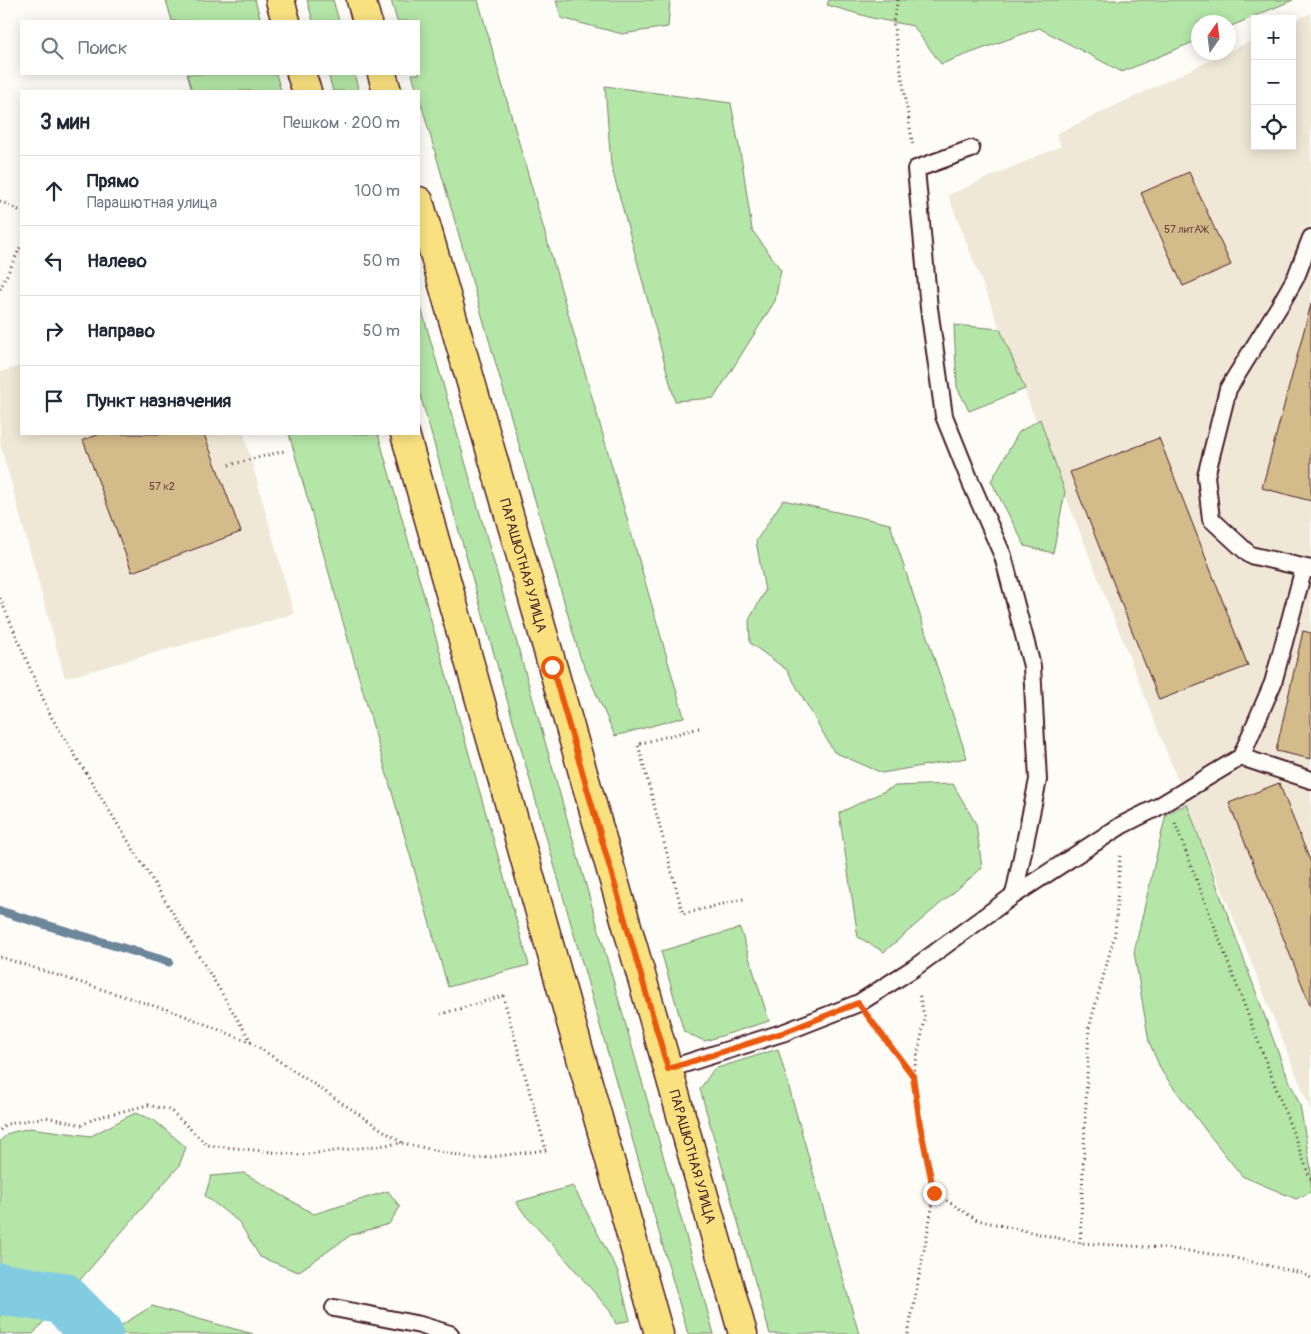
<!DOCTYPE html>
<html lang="ru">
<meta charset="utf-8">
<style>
:root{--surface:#fff;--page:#f6f6f7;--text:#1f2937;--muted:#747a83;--line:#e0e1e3}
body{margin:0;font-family:Pangolin,sans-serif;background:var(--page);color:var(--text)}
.controls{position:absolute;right:15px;top:15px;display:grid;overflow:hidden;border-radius:0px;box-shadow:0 2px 12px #0003}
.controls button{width:45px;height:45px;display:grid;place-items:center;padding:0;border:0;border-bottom:1px solid var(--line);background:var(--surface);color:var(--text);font:25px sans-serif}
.compass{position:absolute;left:1191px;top:15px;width:45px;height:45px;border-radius:50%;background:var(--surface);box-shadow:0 2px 12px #0003;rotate:14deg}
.stop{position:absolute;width:15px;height:15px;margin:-11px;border:4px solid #ea580c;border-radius:50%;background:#fff}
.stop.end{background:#ea580c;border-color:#fff;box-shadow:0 1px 5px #0008}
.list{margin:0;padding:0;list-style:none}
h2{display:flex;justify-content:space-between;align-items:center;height:65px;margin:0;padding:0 20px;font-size:21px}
h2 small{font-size:16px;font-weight:400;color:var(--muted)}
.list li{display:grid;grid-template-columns:32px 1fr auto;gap:15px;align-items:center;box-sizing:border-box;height:70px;padding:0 20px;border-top:1px solid var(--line)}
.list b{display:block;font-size:19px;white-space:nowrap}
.list p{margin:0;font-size:16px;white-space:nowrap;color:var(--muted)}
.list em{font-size:16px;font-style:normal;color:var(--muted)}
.icon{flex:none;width:28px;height:28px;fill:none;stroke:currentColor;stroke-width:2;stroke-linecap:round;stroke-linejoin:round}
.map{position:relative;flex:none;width:1311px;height:1334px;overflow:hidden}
.search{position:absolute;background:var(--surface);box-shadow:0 2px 12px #0003;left:20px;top:20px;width:400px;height:55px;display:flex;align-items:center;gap:12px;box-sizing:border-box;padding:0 18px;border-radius:0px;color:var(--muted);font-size:19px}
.panel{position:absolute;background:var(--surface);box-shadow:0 2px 12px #0003;left:20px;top:90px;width:400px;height:345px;border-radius:0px}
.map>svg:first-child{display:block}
.built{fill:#f0e8d6}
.green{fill:#b3e6a7;stroke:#7e8269}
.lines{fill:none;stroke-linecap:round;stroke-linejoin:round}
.stream{stroke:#6c8799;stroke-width:9}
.river{stroke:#82cce2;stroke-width:52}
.building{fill:#d3bb8a;stroke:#4a1f2b}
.lane-casing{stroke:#4a1f2b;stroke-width:20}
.primary-casing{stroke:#4a1f2b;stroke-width:31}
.path{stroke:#4a1f2b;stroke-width:3;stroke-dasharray:1 4;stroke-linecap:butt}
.lane{stroke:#fdfcf7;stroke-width:16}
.primary{stroke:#fae180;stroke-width:28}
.route{stroke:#ea580c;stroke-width:6}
.labels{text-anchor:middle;stroke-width:5;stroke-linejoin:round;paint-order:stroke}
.number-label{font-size:11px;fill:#6c4643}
.street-label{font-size:14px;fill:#4a1f2b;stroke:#fdfcf7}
</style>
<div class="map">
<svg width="1311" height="1334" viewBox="0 0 1311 1334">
<rect width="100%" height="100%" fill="#fdfcf7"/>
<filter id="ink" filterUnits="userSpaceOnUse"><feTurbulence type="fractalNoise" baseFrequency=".02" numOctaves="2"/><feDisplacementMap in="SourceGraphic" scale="10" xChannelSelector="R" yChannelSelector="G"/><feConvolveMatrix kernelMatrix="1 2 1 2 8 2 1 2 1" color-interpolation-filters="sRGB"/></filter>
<g filter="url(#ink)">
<path class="built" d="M1311,13V1111L1182,791L1033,413L948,195L1061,146L1056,134L1255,39V146H1292V22Z
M21,366V434H244L294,614L65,678L0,443V372Z"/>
<path class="green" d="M166,0H255L261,21H172Z
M307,0H333L339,21H313Z
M391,0H478L684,717L615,736L580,657L419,96V91H417L412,74H419V21H397Z
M556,0H670L668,27L622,34L561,18Z
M829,0H1293L1229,27L1228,22H1198V40L1122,72L1039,28L941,64L913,26L872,18L827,5Z
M187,74H276L281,91H192Z
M328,74H354L359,91H333Z
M605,86L731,103L743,168L752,230L781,270L775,301L714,398L675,401L611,165Z
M419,300L714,1334H688L419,391Z
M954,325L1000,329L1025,389L969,411L957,387Z
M1040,419L1065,492L1053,553L1025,546L991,481L1019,432Z
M289,434H378L529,965L448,987Z
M783,500L890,524L967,758L882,773L834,752L787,670L750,643L749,620L765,591L756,541Z
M953,784L976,824L982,868L884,952L858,937L839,813L895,786Z
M1187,804L1283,1066L1300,1105L1311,1169V1192L1296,1199L1242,1176L1207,1132L1162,1072L1149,1042L1134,952L1166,814Z
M740,928L769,1021L705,1041L684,1032L661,951Z
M778,1049L859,1334H770L700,1089L714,1069Z
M135,1113L154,1120L186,1147L179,1166L33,1334H0V1141L9,1133L30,1128L91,1136Z
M244,1173L314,1214L388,1191L400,1207L389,1224L351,1235L298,1272L260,1257L239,1222L205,1196L211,1176Z
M573,1186L618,1272L630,1320L616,1324L610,1311L564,1257L526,1216L516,1202Z
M152,1306L253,1334H111L115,1329Z"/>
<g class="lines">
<path class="stream" d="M0,911L169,962"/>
<path class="river" d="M0,1289L62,1298L97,1334"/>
</g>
<path class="building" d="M1189,172L1231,265L1183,286L1141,193Z
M1311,304V501L1262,488Z
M100,434H204L241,532L132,572L83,440Z
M1159,438L1248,666L1159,700L1070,472Z
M1303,631L1311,633V759L1276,751Z
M1279,783L1311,863V1007L1229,803Z"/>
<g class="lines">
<g class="lane-casing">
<path id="lane" d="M971,149L916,169L929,308L944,416L971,483L1003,556L1032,666L1038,780L1014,895
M1311,238L1296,277L1280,305L1228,389L1206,476L1211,519L1250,555L1311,569
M1241,757L1311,780
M668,1069L785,1032L859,1003L914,968L1014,895L1122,825L1156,808L1241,757L1273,683L1304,568
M334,1308L420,1325L450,1334"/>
</g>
<g class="primary-casing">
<g id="primary">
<path d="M280,0L286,21"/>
<path d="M361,0L367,21"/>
<path d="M301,74L307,91"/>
<path d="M382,74L387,91"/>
<path id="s1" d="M419,201L668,1069L743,1334"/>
<path d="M405,434L659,1334"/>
</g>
</g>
<path class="path" d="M898,0L893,21L913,146
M0,201L21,211
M0,289L21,246
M229,465L284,451
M0,598L50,715L176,918L252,1043
M699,728L638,744L683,914L747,898
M1175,823L1311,1180
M0,957L183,1015L252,1043L402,1143
M873,1022L913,1076L920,1125L935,1193L977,1220L1080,1243L1165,1248L1226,1256L1301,1273L1311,1278
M913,1075L925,1020L919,993
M0,1130L7,1124L46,1117L82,1125L95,1118L148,1105L170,1110L207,1145L300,1155L402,1143L475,1159L546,1150L503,996L441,1014
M1080,1243L1089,1028L1115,934L1120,855
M908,1334L935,1193"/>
<use href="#lane" class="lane"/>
<use href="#primary" class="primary"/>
</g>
</g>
<g class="lines" filter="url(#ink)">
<path class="route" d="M552,667L668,1069L785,1032L858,1003L913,1076L920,1125L934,1193"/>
</g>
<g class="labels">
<g class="number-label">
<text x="1186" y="233">57 литАЖ</text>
<text x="162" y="490">57 к2</text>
</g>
<g class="street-label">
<text dy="5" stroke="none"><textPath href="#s1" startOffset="379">ПАРАШЮТНАЯ УЛИЦА</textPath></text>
<text dy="5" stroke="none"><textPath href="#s1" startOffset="994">ПАРАШЮТНАЯ УЛИЦА</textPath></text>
</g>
</g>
</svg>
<div class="controls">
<button>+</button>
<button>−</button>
<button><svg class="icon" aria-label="locate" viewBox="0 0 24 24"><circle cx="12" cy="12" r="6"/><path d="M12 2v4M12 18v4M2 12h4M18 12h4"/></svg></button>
</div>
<svg class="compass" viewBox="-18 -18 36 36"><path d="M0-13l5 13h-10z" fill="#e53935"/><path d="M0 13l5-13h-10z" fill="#747a83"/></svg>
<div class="stop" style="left:552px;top:667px"></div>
<div class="stop end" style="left:934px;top:1193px"></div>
<div class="search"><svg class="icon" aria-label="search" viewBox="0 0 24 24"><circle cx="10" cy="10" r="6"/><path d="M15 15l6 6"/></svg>Поиск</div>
<section class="panel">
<h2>3 мин<small>Пешком · 200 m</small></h2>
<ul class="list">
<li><svg class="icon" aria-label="ahead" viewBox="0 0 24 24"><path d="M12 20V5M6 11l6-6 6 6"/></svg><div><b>Прямо</b><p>Парашютная улица</p></div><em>100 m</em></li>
<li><svg class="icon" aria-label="left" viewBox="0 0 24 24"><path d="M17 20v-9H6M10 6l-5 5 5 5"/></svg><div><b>Налево</b></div><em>50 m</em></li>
<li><svg class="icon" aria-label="right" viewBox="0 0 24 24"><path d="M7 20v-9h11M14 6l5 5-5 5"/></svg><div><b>Направо</b></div><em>50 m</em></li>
<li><svg class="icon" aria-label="arrive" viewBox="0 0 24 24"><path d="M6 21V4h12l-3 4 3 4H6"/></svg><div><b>Пункт назначения</b></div></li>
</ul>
</section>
</div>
